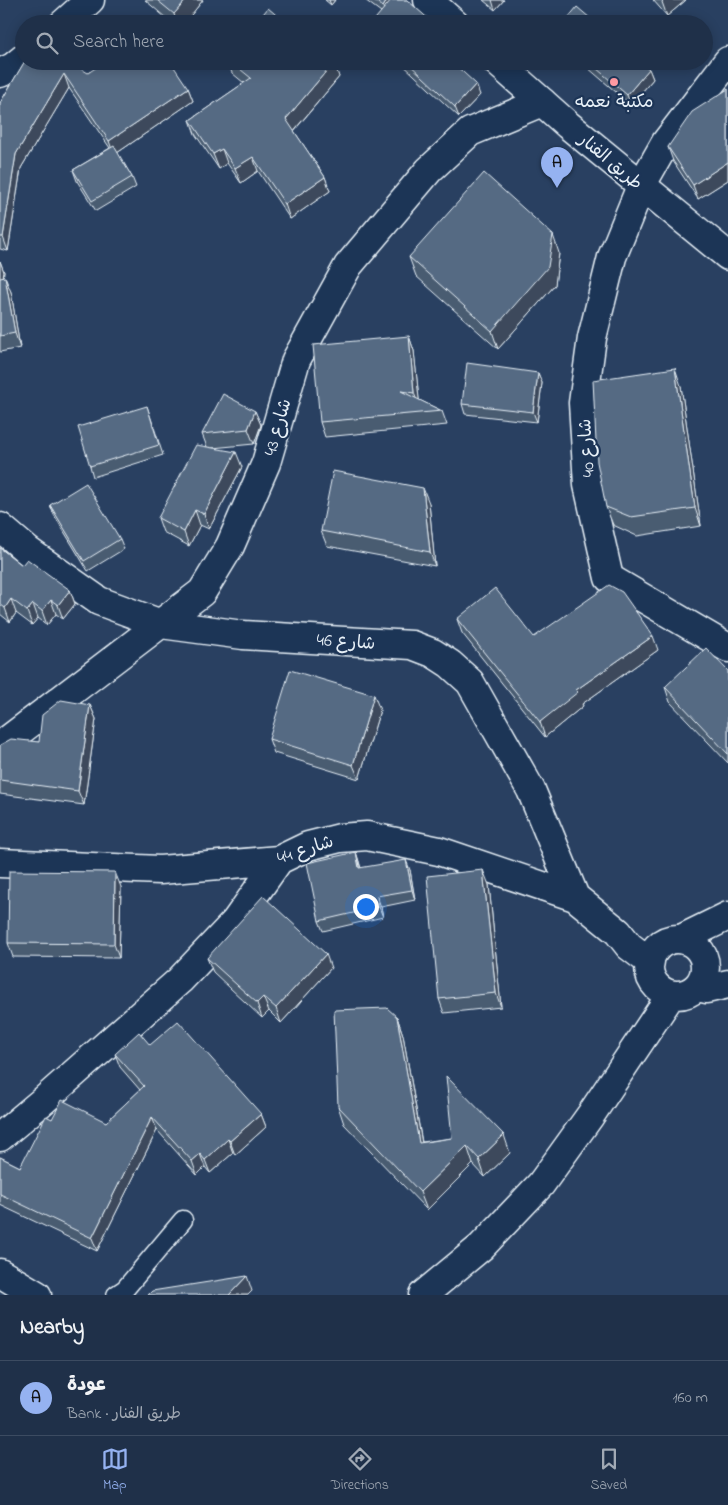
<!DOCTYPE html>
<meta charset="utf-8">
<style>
:root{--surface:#1f3049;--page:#2c3c53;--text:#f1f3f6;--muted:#a1a9b4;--line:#3c4b61;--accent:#95b2f1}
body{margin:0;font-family:"Indie Flower","Playpen Sans Arabic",sans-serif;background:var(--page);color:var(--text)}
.you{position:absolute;left:365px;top:906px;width:18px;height:18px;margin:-12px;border:4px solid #fff;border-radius:50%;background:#1a73e8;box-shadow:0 0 0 8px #1a73e833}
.badge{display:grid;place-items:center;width:32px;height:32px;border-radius:50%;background:var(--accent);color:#111;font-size:16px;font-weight:700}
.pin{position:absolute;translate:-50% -41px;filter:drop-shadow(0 1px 2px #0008)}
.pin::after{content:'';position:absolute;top:26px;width:18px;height:15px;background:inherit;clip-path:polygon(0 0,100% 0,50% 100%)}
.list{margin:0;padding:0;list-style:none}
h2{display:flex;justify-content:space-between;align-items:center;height:65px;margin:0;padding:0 20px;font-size:21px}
h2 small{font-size:16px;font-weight:400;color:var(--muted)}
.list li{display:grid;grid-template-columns:32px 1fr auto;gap:15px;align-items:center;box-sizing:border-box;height:75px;padding:0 20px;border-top:1px solid var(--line)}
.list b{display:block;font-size:19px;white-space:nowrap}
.list p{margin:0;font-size:16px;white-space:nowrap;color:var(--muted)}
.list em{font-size:16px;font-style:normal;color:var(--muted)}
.icon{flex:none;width:28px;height:28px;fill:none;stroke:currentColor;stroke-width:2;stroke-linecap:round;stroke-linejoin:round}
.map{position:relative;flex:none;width:728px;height:1295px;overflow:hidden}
.search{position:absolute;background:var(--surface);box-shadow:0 2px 12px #0003;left:15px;right:15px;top:15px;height:55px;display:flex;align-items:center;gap:12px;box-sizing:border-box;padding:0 18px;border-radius:28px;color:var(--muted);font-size:19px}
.sheet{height:140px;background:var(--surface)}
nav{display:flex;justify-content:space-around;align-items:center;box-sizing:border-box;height:70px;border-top:1px solid var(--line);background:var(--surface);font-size:14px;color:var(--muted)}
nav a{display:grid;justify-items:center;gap:2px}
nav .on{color:var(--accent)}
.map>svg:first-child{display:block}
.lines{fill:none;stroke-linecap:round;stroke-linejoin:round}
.service-casing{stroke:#e8f1f8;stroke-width:21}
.minor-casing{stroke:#e8f1f8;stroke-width:31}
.tertiary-casing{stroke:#e8f1f8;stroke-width:31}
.service{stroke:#1d3557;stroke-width:18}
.minor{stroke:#1d3557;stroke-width:28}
.tertiary{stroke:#1d3557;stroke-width:28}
.wall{fill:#495b71;stroke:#e8f1f8}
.shaded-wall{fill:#3c4a5c;stroke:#e8f1f8}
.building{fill:#556a83;stroke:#e8f1f8}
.poi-dot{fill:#ff9aa2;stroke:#1d3557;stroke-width:2}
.labels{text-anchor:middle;stroke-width:4.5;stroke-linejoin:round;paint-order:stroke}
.poi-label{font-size:18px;fill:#e8f1f8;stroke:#1d3557}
.street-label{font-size:18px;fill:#e8f1f8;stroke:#1d3557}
</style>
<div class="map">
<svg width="728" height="1295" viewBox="0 0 728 1295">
<rect width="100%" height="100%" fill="#294061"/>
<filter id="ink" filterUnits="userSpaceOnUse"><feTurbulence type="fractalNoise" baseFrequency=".02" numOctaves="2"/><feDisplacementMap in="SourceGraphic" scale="10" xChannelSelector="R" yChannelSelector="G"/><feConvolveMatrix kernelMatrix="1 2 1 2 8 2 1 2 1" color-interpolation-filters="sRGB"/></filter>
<g filter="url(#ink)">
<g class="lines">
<g class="service-casing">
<path id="service" d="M116,1295L125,1289L183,1220"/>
</g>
<g class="minor-casing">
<path id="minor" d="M728,61L666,142L641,186L612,257L592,338L583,403L588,485L609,578L728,648
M0,527L28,551L99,601L161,624L243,635L412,645L433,653L450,664L470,682L531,790L575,897
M0,746L202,592L230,546L266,463L296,360L348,266L429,170L470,132L542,102
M0,863L160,870L279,860L308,846L340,838L367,836L439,851L575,897L618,932L629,946L650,962
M681,939L728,916
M649 967a28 28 0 1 1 56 0a28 28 0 1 1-56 0Z
M698,987L707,989L728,984
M0,1137L44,1100L180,980L235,922L279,860
M0,1273L37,1295
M423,1295L481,1247L541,1184L590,1116L671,995"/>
</g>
<g class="tertiary-casing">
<path id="tertiary" d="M428,0L455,24
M63,24L90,0
M496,61L568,125L728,256
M0,73L13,67L24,58"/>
</g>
<use href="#service" class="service"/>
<use href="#minor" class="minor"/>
<use href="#tertiary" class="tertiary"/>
</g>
<path class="wall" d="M145,0H203L184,24H173Z
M325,0H335L331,5Z
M365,0H407L381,12Z
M483,0H504L495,10Z
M653,0H686L667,16Z
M25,61L88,73L188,88L193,101L117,153L132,177L136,187L96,211L77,181L73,170L110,148L69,88L21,168L8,251L0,249V103Z
M227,61H333L339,77L294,131L325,177L330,191L290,219L258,171L241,183L227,163L219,169L195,134L190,120L244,83L232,73Z
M399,61H451L480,95L459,117Z
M580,61H640L649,69L653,79L631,105Z
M728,89V180L698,199L673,161L668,147Z
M559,253L555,285L498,349L416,276L409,257Z
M0,261L4,272L3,277L11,292L20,348L0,352Z
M409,336L414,351L419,400L442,411L447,425L325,437L320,422Z
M538,373L542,383L537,422L465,414L462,404Z
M681,386L701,526L637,536L613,525L606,507Z
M147,406L163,455L93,477L90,466Z
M255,411L261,425L254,444L212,448L242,467L209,529L200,525L189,546L163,532L158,518L207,447L202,434Z
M429,503L435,566L327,546L321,531Z
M50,505L120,539L124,549L88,571L54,515Z
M0,548L22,565L70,590L75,604L63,619L56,614L47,625L38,618L32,625L16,613L10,622L0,614Z
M457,619L534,637L658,650L582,704L583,706L545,737L462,633Z
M728,671V763L670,702L665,687Z
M90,705L96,719L84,805L0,794V745L39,742Z
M380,710L359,779L274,753L269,739Z
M356,852L361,868L410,870L415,900L381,907L383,917L323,931L319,921Z
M489,885L501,1007L444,1013L439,999Z
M121,887L119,958L13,957L8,943Z
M207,958L331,968L281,1023L269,1011L262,1018L213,972Z
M397,1017L403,1035L422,1142L452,1138L510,1153L485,1177L473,1164L427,1210L344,1124L338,1106Z
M150,1045L261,1114L266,1127L235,1155L233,1153L210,1173L205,1167L197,1175L157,1130L97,1251L0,1205V1157L20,1167L52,1119L106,1122L140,1090L120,1067L115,1054Z"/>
<path class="shaded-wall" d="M186,0H203L184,24H177L174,14Z
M329,0H335L331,5Z
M387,0H397L386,16L383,7Z
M492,0H504L495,10Z
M664,0H686L667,16L662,2Z
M334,62L339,77L291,134L286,119Z
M649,69L653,79L631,105L627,95Z
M64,74L69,88L21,168L8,251L3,237L16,154Z
M476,84L480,95L459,117L455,107Z
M188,88L193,101L114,155L109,141Z
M222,149L227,163L219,169L213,154Z
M253,157L258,171L241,183L235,168Z
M728,162V180L698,199L693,185Z
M325,177L330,191L290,219L285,204Z
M553,235L559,253L555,285L498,349L492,331Z
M0,261L4,272L0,294Z
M5,277L11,292L20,348L15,333Z
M409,336L414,351L420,408L414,393Z
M675,368L681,386L701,526L695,508Z
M538,373L542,383L537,422L533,412Z
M255,411L261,425L254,444L248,429Z
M236,452L242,467L209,529L204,514Z
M423,488L429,503L435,566L430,552Z
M195,510L200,525L189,546L184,532Z
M70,590L75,604L63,619L58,605Z
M11,599L16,613L10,622L5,608Z
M51,600L56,614L47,625L42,611Z
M33,604L38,618L32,625L27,611Z
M653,636L658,650L582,704L583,706L545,737L540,722L576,690Z
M374,695L380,710L359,779L353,765Z
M90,705L96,719L84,805L78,791Z
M356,852L359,862L363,879L359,868Z
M406,860L410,870L415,900L412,890Z
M483,870L489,885L501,1007L496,993Z
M115,872L121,887L119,958L114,944Z
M377,896L381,907L383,917L379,907Z
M326,954L331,968L281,1023L276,1008Z
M263,997L269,1011L262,1018L257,1003Z
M397,1017L403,1035L425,1161L419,1143Z
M261,1114L266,1127L235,1155L230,1141Z
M152,1117L157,1130L97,1251L92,1238Z
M504,1135L510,1153L485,1177L479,1159Z
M228,1139L233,1153L210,1173L205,1160Z
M467,1146L473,1164L427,1210L420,1192Z
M200,1154L205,1167L197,1175L192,1161Z
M247,1276L252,1291L248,1295H229Z"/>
<path class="building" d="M157,0H186L174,14Z
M374,0H387L383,7Z
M391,0H407L432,22L430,24H371Z
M577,7L597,24H563Z
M268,8L287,24H255Z
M25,61H68L88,73L106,61H170L188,88L109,141L64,74L16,154L3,237H0V103Z
M230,61H333L334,62L286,119L325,177L285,204L253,157L235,168L222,149L213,154L190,120L251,78Z
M406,61H451L476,84L455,107Z
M588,61H640L649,69L627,95Z
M728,89V162L693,185L668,147L692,112Z
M114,146L132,177L92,201L73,170Z
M484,173L553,235L548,267L492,331L409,257Z
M5,277L15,333L0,336V278Z
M409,336L414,393L401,391L442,411L320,422L313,345Z
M467,363L538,373L533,412L462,404Z
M675,368L695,508L631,517L606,507L597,462L593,380Z
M223,394L255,411L248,429L202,434Z
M147,406L159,445L90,466L78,427Z
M196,445L236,452L204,514L195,510L184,532L158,518Z
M333,471L423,488L430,552L321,531Z
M86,483L120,539L84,561L50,505Z
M0,548L22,565L27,559L70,590L58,605L51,600L42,611L33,604L27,611L11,599L5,608L0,604Z
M609,585L622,592L653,636L576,690L578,692L540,722L457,619L495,588L534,637Z
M706,648L728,671V754L665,687Z
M290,670L374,695L353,765L269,739Z
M61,700L90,705L78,791L0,780V745L11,739L39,742L42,715Z
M356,852L359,868L406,860L412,890L377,896L379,907L319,921L307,863Z
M483,870L496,993L439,999L427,876Z
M9,871L115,872L114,944L8,943Z
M263,896L326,954L276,1008L263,997L257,1003L207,958Z
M387,1008L397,1017L419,1143L452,1138L446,1076L504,1135L479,1159L467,1146L420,1192L338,1106L334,1010Z
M178,1021L261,1114L230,1141L228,1139L205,1160L200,1154L192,1161L152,1117L92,1238L0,1194V1157L20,1167L46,1116L52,1119L62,1100L106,1122L144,1086L115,1054L139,1032L150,1045Z
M247,1276L229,1295H148L152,1291Z"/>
</g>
<circle class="poi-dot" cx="614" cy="82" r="5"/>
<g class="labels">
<g class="poi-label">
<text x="614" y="107">مكتبة نعمه</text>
</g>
<g class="street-label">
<text transform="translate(611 161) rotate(40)" y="6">طريق الفنار</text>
<text transform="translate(277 427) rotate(-74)" y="6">شارع 43</text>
<text transform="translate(586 448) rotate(-94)" y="6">شارع 40</text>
<text transform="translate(346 641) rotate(4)" y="6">شارع 46</text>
<text transform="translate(305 849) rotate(-18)" y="6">شارع 44</text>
</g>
</g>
</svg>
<div class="you"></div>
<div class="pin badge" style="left:557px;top:188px">A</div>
<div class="search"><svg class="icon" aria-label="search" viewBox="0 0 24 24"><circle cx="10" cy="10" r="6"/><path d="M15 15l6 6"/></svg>Search here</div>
</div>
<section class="sheet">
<h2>Nearby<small></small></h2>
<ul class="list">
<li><span class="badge">A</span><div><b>عودة</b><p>Bank · طريق الفنار</p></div><em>160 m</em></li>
</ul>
</section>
<nav>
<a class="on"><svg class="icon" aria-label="map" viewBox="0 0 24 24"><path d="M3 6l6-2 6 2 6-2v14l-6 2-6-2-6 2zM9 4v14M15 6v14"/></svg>Map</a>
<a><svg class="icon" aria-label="directions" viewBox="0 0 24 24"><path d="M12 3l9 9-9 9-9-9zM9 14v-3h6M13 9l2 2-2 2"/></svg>Directions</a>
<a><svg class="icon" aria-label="saved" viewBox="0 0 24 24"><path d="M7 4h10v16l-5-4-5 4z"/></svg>Saved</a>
</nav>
